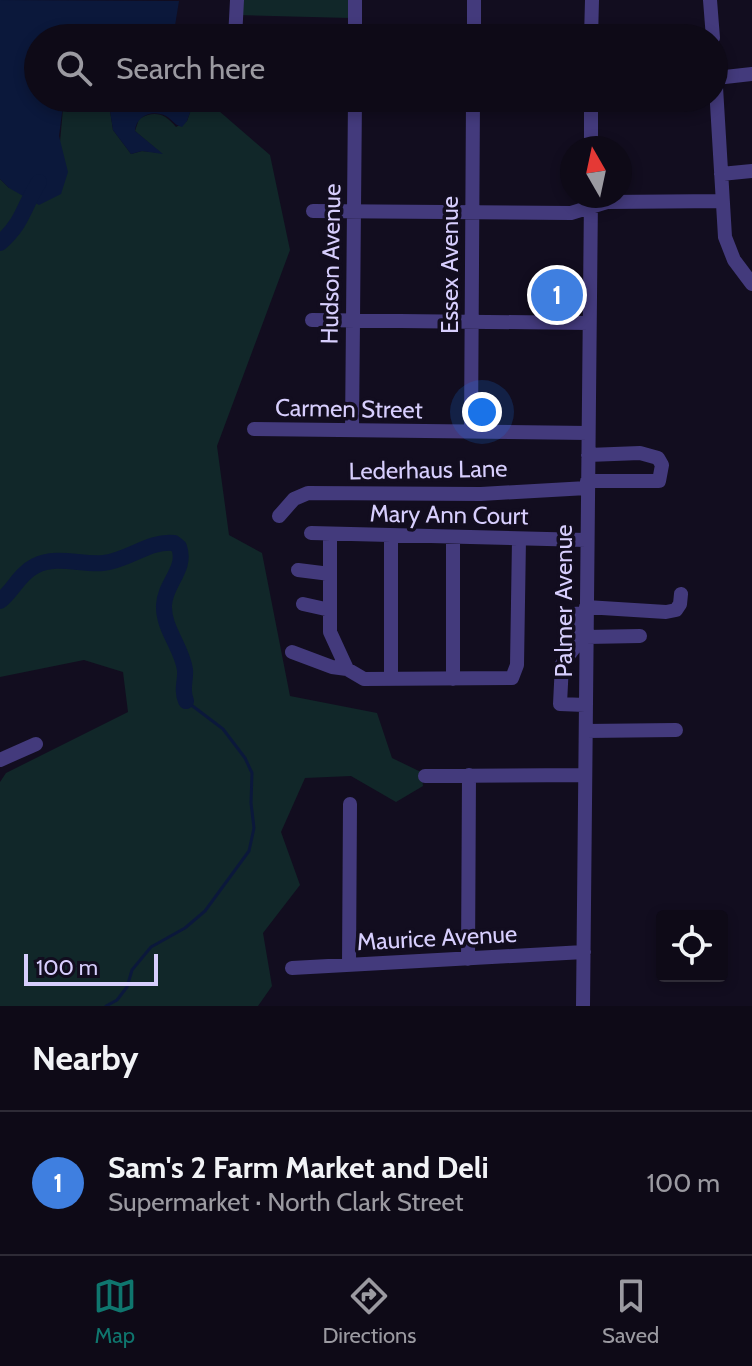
<!DOCTYPE html>
<meta charset="utf-8">
<style>
:root{--surface:#0e0a17;--page:#1c1824;--text:#f1f3f6;--muted:#9b9aa1;--line:#2e2b36;--accent:#0f766e}
body{margin:0;font-family:Cabin,sans-serif;background:var(--page);color:var(--text)}
.controls{position:absolute;right:24px;bottom:24px;display:grid;overflow:hidden;border-radius:8px;box-shadow:0 4px 12px #0003}
.controls button{width:72px;height:72px;display:grid;place-items:center;padding:0;border:0;border-bottom:2px solid var(--line);background:var(--surface);color:var(--text);font:40px sans-serif}
.compass{position:absolute;left:560px;top:136px;width:72px;height:72px;border-radius:50%;background:var(--surface);box-shadow:0 4px 12px #0003;rotate:351deg}
.scale{position:absolute;left:24px;bottom:20px;width:134px;box-sizing:border-box;padding-left:8px;border:4px solid #d7cefd;border-top:0;font-size:22px;line-height:28px;white-space:nowrap;color:#d7cefd;-webkit-text-stroke:6px #120d1f;paint-order:stroke}
.you{position:absolute;left:482px;top:412px;width:28px;height:28px;margin:-20px;border:6px solid #fff;border-radius:50%;background:#1a73e8;box-shadow:0 0 0 12px #1a73e833}
.badge{display:grid;place-items:center;width:52px;height:52px;border-radius:50%;background:var(--accent);color:#fff;font-size:26px;font-weight:700}
.pin{position:absolute;translate:-50% -50%;border:4px solid #fff;box-shadow:0 2px 8px #0006}
.list{margin:0;padding:0;list-style:none}
h2{display:flex;justify-content:space-between;align-items:center;height:104px;margin:0;padding:0 32px;font-size:34px}
h2 small{font-size:26px;font-weight:400;color:var(--muted)}
.list li{display:grid;grid-template-columns:52px 1fr auto;gap:24px;align-items:center;box-sizing:border-box;height:144px;padding:0 32px;border-top:2px solid var(--line)}
.list b{display:block;font-size:30px;white-space:nowrap}
.list p{margin:0;font-size:26px;white-space:nowrap;color:var(--muted)}
.list em{font-size:26px;font-style:normal;color:var(--muted)}
.icon{flex:none;width:44px;height:44px;fill:none;stroke:currentColor;stroke-width:2;stroke-linecap:round;stroke-linejoin:round}
.map{position:relative;flex:none;width:752px;height:1006px;overflow:hidden}
.search{position:absolute;background:var(--surface);box-shadow:0 4px 12px #0003;left:24px;right:24px;top:24px;height:88px;display:flex;align-items:center;gap:20px;box-sizing:border-box;padding:0 28px;border-radius:44px;color:var(--muted);font-size:30px}
.sheet{height:248px;background:var(--surface)}
nav{display:flex;justify-content:space-around;align-items:center;box-sizing:border-box;height:112px;border-top:2px solid var(--line);background:var(--surface);font-size:22px;color:var(--muted)}
nav a{display:grid;justify-items:center;gap:4px}
nav .on{color:var(--accent)}
.map>svg:first-child{display:block}
.green{fill:#112729}
.water{fill:#0b183b}
.lines{fill:none;stroke-linecap:round;stroke-linejoin:round}
.stream{stroke:#0b183b;stroke-width:3}
.river{stroke:#0b183b;stroke-width:16}
.building{fill:#251a3f;stroke:#3f2d6a;stroke-width:2}
.minor{stroke:#433a7c;stroke-width:14}
.labels{text-anchor:middle;stroke-width:7;stroke-linejoin:round;paint-order:stroke}
.street-label{font-size:24px;fill:#d7cefd;stroke:#120d1f}
</style>
<div class="map">
<svg width="752" height="1006" viewBox="0 0 752 1006">
<rect width="100%" height="100%" fill="#120d1f"/>
<path class="green" d="M238,0H349V18L238,15Z
M64,98H108L113,130L131,154L142,151L161,153L135,131L139,119C154,110 165,113 176,127L187,121L195,98H204L270,155L290,250L217,446L229,535L262,553L290,696L377,713L392,758L421,772L423,786L396,802L351,776L305,778L281,832L300,885L263,933L272,986L258,1006H0V782L6,773L128,712L123,672L84,660L0,677V179L9,188L60,142Z"/>
<path class="water" d="M0,0L179,1L173,38H38V98H64L59,136L68,172L61,194L39,205L9,188L0,179Z
M108,98H195L187,121L182,127C174,125 173,120 166,116C152,109 136,116 135,131L163,154L142,151L131,154L113,130Z"/>
<g class="lines">
<path class="stream" d="M106,1006L117,1000L127,987L132,970L151,947L185,928L205,911L249,851L254,828L251,803L252,773L245,758L223,729L186,701"/>
<path class="river" d="M0,243C24,222 24,205 39,182
M0,601C13,591 19,574 35,566C57,555 80,565 103,563C128,561 149,540 174,543L179,547C187,569 165,583 164,605C163,629 182,647 185,670C186,681 181,689 186,701"/>
</g>
<path class="building" d="M551,284H567V304H546V286Z"/>
<g class="lines">
<path class="minor" d="M710,0L713,38
M235,38L237,0
M355,38V0
M474,38V0
M591,38L592,0
M714,54L725,237L734,260L752,284
M716,78L752,74
M250,98L591,101
M591,98V148
M721,174L752,171
M313,211L571,213L607,202L723,201
M312,320L589,323
M254,429L588,433
M352,430L355,98
M471,432L473,98
M587,481H659L662,465L658,458L640,453L588,455
M279,516L294,499L308,493L481,494L587,488
M311,533L586,540
M330,534V632L347,669
M298,570L330,574
M303,604L330,610
M586,607L666,612L676,610L680,604L681,594
M586,637L640,636
M292,652L332,667L347,669L364,679L512,678L517,665L519,539
M391,679V536
M453,679V537
M585,705L560,704L562,664L574,648V614L586,613
M586,731L676,730
M0,760L36,744
M425,776L585,775
M468,959L469,775
M349,965L350,804
M292,968L584,952
M583,1006L591,196"/>
</g>
<g class="labels">
<g class="street-label">
<text transform="translate(331 264) rotate(-89)" y="8">Hudson Avenue</text>
<text transform="translate(450 265) rotate(-90)" y="8">Essex Avenue</text>
<text transform="translate(349 409) rotate(1)" y="8">Carmen Street</text>
<text transform="translate(428 470) rotate(-1)" y="8">Lederhaus Lane</text>
<text transform="translate(449 515) rotate(1)" y="8">Mary Ann Court</text>
<text transform="translate(564 601) rotate(-90)" y="8">Palmer Avenue</text>
<text transform="translate(437 938) rotate(-3)" y="8">Maurice Avenue</text>
</g>
</g>
</svg>
<div class="controls">
<button><svg class="icon" aria-label="locate" viewBox="0 0 24 24"><circle cx="12" cy="12" r="6"/><path d="M12 2v4M12 18v4M2 12h4M18 12h4"/></svg></button>
</div>
<svg class="compass" viewBox="-18 -18 36 36"><path d="M0-13l5 13h-10z" fill="#e53935"/><path d="M0 13l5-13h-10z" fill="#9b9aa1"/></svg>
<div class="scale">100 m</div>
<div class="you"></div>
<div class="pin badge" style="left:557px;top:295px;background:#3f7fe0">1</div>
<div class="search"><svg class="icon" aria-label="search" viewBox="0 0 24 24"><circle cx="10" cy="10" r="6"/><path d="M15 15l6 6"/></svg>Search here</div>
</div>
<section class="sheet">
<h2>Nearby<small></small></h2>
<ul class="list">
<li><span class="badge" style="background:#3f7fe0">1</span><div><b>Sam's 2 Farm Market and Deli</b><p>Supermarket · North Clark Street</p></div><em>100 m</em></li>
</ul>
</section>
<nav>
<a class="on"><svg class="icon" aria-label="map" viewBox="0 0 24 24"><path d="M3 6l6-2 6 2 6-2v14l-6 2-6-2-6 2zM9 4v14M15 6v14"/></svg>Map</a>
<a><svg class="icon" aria-label="directions" viewBox="0 0 24 24"><path d="M12 3l9 9-9 9-9-9zM9 14v-3h6M13 9l2 2-2 2"/></svg>Directions</a>
<a><svg class="icon" aria-label="saved" viewBox="0 0 24 24"><path d="M7 4h10v16l-5-4-5 4z"/></svg>Saved</a>
</nav>
